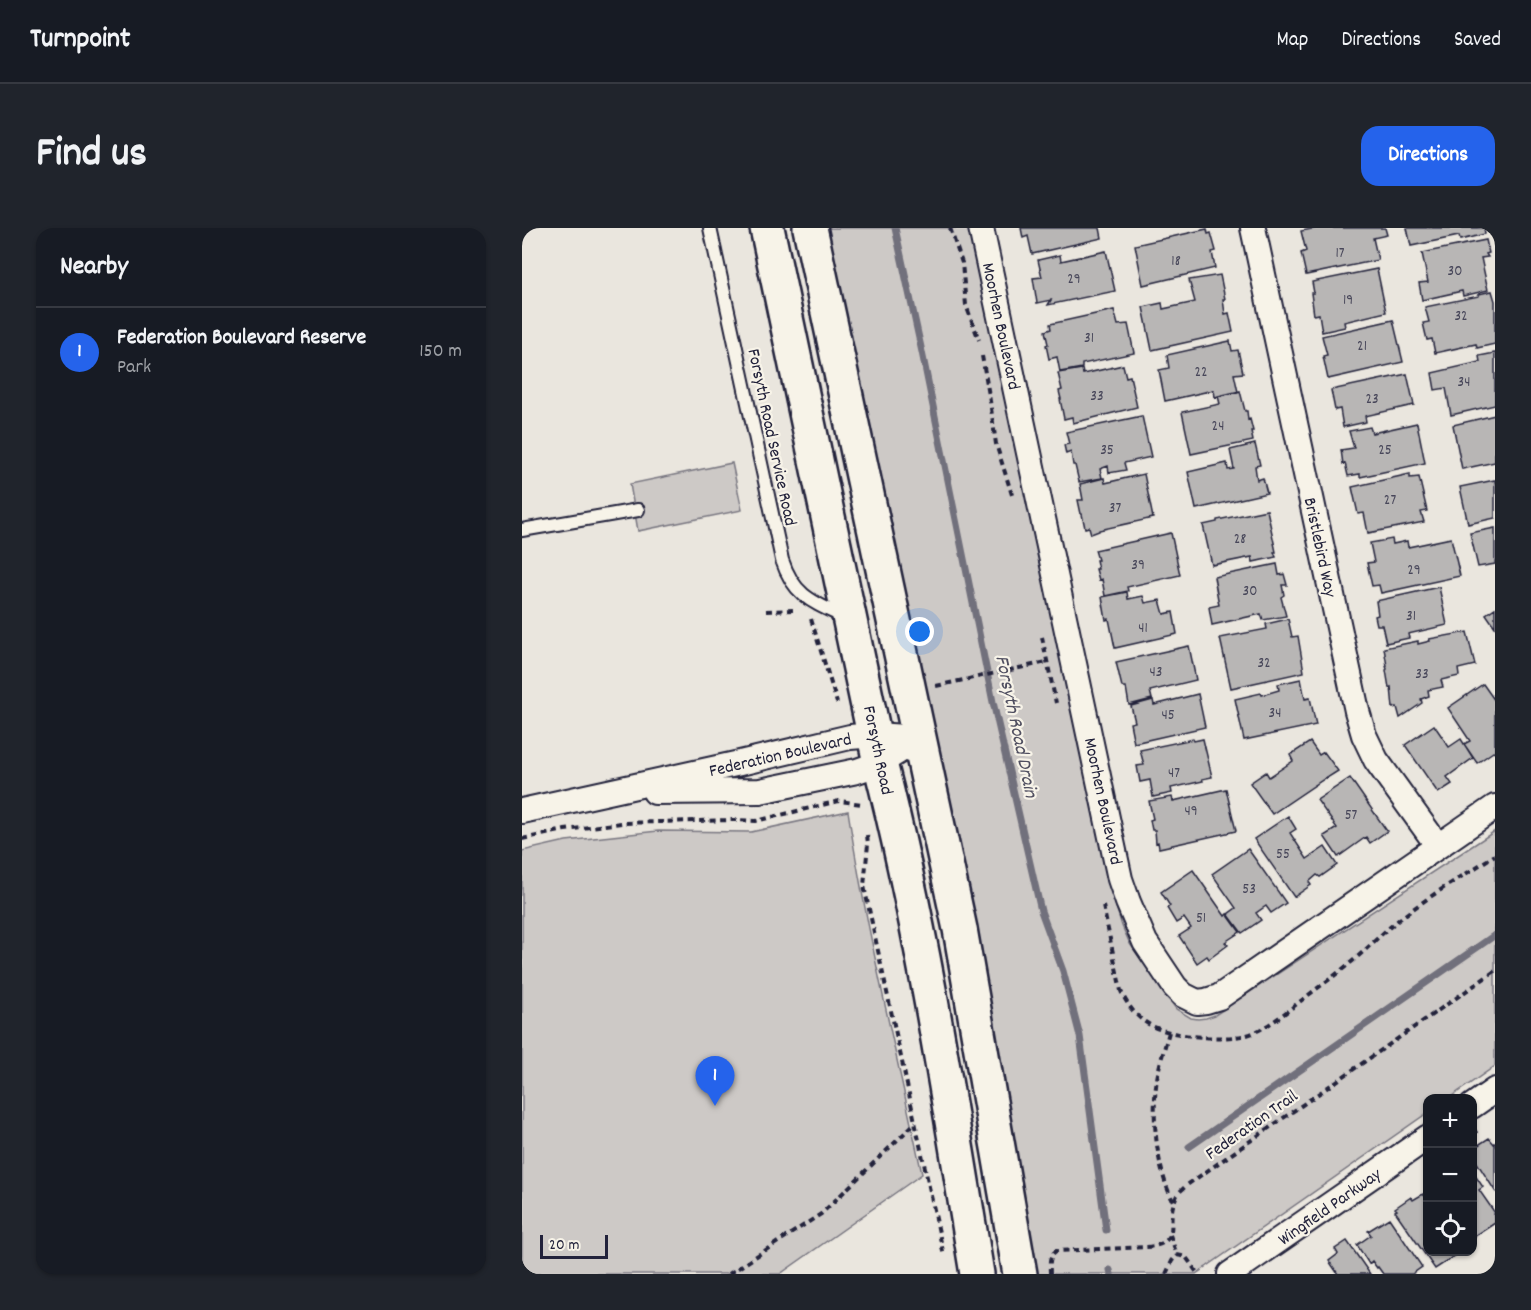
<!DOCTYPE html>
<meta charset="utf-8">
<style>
:root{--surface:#171b24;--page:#20242c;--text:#f1f3f6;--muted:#9ea1a6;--line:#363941;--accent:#2563eb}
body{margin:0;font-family:Dekko,sans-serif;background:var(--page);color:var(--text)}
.controls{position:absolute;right:18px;bottom:18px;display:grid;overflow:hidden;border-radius:12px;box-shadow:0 2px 4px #0004}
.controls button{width:54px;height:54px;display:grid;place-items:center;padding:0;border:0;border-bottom:2px solid var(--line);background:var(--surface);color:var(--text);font:30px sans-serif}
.scale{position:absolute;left:18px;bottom:15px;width:68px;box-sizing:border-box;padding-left:6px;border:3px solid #22223b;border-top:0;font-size:16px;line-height:21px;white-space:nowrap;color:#22223b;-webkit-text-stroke:4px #f7f3e8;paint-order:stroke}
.you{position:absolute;left:398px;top:404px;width:21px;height:21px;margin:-15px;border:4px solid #fff;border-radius:50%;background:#1a73e8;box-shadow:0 0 0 9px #1a73e833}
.badge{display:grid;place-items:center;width:39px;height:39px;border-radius:50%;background:var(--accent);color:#fff;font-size:20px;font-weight:700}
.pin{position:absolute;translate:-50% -50px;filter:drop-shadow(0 2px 3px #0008)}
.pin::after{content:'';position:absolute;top:32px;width:21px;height:18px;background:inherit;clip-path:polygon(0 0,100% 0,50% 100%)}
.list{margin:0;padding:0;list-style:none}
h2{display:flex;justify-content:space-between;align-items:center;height:78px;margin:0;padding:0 24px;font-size:26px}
h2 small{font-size:20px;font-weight:400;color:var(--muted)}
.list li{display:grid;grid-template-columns:39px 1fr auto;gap:18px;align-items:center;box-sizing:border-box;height:90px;padding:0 24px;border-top:2px solid var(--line)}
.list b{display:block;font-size:22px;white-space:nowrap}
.list p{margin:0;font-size:20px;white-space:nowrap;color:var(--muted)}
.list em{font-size:20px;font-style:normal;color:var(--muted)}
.icon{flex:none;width:33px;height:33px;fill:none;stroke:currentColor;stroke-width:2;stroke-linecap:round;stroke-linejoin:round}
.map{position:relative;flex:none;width:973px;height:1046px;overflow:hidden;border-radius:18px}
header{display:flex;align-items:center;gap:36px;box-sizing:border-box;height:84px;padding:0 30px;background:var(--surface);border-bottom:2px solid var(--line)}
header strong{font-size:28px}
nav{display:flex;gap:33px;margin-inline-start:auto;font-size:21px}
.intro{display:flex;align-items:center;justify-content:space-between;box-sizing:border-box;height:144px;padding:0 36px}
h1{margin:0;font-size:42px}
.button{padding:15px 27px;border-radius:18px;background:var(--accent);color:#fff;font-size:21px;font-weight:700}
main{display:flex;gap:36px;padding:0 36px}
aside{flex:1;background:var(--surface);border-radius:18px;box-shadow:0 2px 4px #0004}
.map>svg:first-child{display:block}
.green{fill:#cdc9c6;stroke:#787680;stroke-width:1.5}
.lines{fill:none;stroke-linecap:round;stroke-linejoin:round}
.stream{stroke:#716f7b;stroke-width:7}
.building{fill:#b8b6b5;stroke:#22223b;stroke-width:1.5}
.lane-casing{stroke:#22223b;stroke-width:16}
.street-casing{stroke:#22223b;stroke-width:28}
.highway-casing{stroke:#22223b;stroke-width:38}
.path{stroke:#22223b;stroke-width:4;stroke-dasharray:6 4.5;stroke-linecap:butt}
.lane{stroke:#f7f3e8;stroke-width:12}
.street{stroke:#f7f3e8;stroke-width:24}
.highway{stroke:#f7f3e8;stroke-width:33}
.labels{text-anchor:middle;stroke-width:4.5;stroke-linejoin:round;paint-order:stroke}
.number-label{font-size:15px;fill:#48475a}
.street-label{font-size:18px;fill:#22223b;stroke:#f7f3e8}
.water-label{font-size:20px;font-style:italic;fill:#504f60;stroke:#f7f3e8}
</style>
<header>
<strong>Turnpoint</strong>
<nav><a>Map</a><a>Directions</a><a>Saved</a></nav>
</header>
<div class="intro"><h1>Find us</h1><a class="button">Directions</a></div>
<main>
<aside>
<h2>Nearby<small></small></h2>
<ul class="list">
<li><span class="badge">1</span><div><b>Federation Boulevard Reserve</b><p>Park</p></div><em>150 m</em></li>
</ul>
</aside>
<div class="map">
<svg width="973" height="1046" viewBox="0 0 973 1046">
<rect width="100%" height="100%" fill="#eae6de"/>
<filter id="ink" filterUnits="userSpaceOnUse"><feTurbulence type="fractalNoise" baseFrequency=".0167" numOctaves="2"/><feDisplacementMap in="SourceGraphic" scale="12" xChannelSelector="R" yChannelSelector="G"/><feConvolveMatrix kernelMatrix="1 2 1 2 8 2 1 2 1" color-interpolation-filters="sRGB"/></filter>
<g filter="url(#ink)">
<path class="green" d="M300,0H446L590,666L600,698L608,716L654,781L669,790L676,791L684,790L693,787L973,603V838L927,870H906L905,885L674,1046H511Z
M210,235L220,282L116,303L108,256Z
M326,583C345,705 374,825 400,946L258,1046H0V623L44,613L136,603L229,604Z"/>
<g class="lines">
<path class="stream" d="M373,0L400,124L471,474L519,683L541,743L558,808L584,1002
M667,919L973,707
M588,1042L589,1046"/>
</g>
<path class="building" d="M499,0H578L580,10L510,26L506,8L501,10Z
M795,0H863L865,7L851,10L856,32L784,47L779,25L784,23L779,3Z
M885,0H962L963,6L938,12L937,8L889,18Z
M685,1L686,6L689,5L694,23L690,24L693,40L621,57L613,17Z
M964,12L967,25L964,26L966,29L959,30L966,62L941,68L940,63L900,72L897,55L906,54L900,25Z
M584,23L593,63L526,77L529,72L515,75L511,50L520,49L516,32L538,27L539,33Z
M855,41L864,84L822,94L823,99L800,104L797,86L792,87L789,65H792L790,54Z
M698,47L703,71H701L703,86L707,85L711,104L630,122L621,79L640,75L641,81L673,74L667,52Z
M970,63L973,73V116L955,120L954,116L913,125L910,111L905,112L901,95L907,94L903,79L957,68V66Z
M592,82L596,97L606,96L612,125L560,136V140L538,144L535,129L527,131L524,117L526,116L523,103L529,101L528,96Z
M871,92L881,134L806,151L801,128L805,127L800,108Z
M708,113L710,123L716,122L721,145L712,146L716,164L693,169L692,162L643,173L637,142L647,140L645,127Z
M973,125V177L929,187L924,160L913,162L910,145L958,134L957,128Z
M601,137L604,149L608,148L615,179L551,195L550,189L542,191L538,171H539L537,163L540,162L536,145L560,141L561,146Z
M885,146L892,177L843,188L844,194L821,199L818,181L813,182L809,162Z
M718,163L723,183H725L726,192L728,191L731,203H729L731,213L669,226L660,184L698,176L696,168Z
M973,187V234L940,241L931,197Z
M620,188L629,229L602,235L604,242L587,245L586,238L578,241L580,250L557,254L553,237H551L549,224L544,226L542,217L547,216L544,204Z
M895,195L903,235L838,249V246L826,248L823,235L821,236L819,222L832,220L827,203L848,199L850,205Z
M733,216L738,237L733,238L735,252L741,250L745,265L674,281L666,244L705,235L706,242L712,241L708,222Z
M622,246L631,290L577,302V303L569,306L567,299L563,300L560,286H559L556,272H561L558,256L582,250L583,255Z
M888,246V250L897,249L905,283L899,284L902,294L846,305L842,285L836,286L830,259Z
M973,252V290L946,296L938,259Z
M745,282L754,324H752L754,329L731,334L730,329L690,337L681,297L695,294V292Z
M973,300V336L956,339L948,305Z
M649,305L658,347L605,359L606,363L583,368L580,351L577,352L574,341H576L574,332H576L573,322Z
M929,310L938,348L859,365L857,357L850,358L845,335L852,334L848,315L870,311L871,316L885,313L886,319Z
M755,336L757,347L762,346L765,357H760L762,367L759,369L764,388L741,392L739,386L690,397L687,379L697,377L692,349Z
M917,359L925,397L886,406L887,410L864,415L860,397H855L853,388L856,387L854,373Z
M605,364L606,371L621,368L623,375L638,372L642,386L651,384L655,406L593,420L587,391L584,392L580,369Z
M973,380V399L964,386Z
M766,391L770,409L776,408L782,444L709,460L698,410L745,401L744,396Z
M945,404L953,437L936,441L937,448L919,452L921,459L906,462L907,468L899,471L900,475L878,490L875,479L871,480L869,459L867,460L864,442L865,441L864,438H865L862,420L896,413V416L908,413L907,411Z
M667,418L674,452L628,463L630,471L607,477L604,459H600L594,434Z
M779,451L783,471L788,470L794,497L722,512L713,471L739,465L740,467L757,462L756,456Z
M961,456L973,473V525L971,524L955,535L942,516L948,513L926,480Z
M676,466L683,499L612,515L608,495L613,494L609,478L631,472L632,477Z
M912,497L927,519L939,511L951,530L925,549L930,556L916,565L883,517Z
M671,511L672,513L681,511L690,549L680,551L681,553L649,560L650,565L631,569L628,552L618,554L615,538L622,537L618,522Z
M788,514L797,527L802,524L816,543L805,550V549L750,586L728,555L744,544L747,549L771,533L768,527Z
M828,550L865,603L848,615L844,609L816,629L802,608L815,600L795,572Z
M704,561L714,603L637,620L636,614L634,615L633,602H630L628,592L631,591L627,573L650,569L651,573Z
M766,588L774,601L768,605L785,631L803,619L815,637L798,649L795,647L787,654L789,657L772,669L732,611Z
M726,621L764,675L749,685L744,678L734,685L739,692L720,705L706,686L714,680L690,646Z
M671,642L703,688L705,686L718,704L703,714L706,717L687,731L685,728L675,735L657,708L669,700L662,690L654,695L645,680L648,678L639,664Z
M967,910L972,916L973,915V963L954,933L951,935L950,934L952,925L950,921Z
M950,943L961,959L957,962L973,985L971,986L973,989V995L950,1010Z
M901,966L903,968L906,966V1024H939L913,1041L873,983L875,982L873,980L889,969L891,972Z
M867,990L900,1039L890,1046H861L856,1039L855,1040L850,1033L847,1036L835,1017L849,1007L846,1003Z
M825,1013L848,1046H816L807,1033L816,1026L813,1021Z"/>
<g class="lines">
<g class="lane-casing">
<path id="lane" d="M188,0L260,332C272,368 290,374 322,389
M0,302L116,282"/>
</g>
<g class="street-casing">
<path id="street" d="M459,0L598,651L606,674L623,714L653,759L661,767L675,774L684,773L697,769L973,579
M731,0L835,483L842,507L854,532L916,618
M133,564L238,563L335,543L358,535L398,510
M0,583L218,535L328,509L353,507L398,510
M950,878L973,862
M708,1046L906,909"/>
</g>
<g class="highway-casing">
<path id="highway" d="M245,0L358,535C401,703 427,875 455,1046
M288,0L438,701L498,1046"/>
</g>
<path class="path" d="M428,0L440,35L444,77L457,112
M460,128L468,173L474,216L491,270
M244,383L274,382
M289,391L315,475
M520,409L534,475
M414,458L525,434
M345,607L346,616L342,658L422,1028
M0,611L43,602L100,595L212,592L234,593L317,573L340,576
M581,678L599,763C605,777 615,790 628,797C649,809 709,814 731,805C749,797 764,784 780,772C798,758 817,745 834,730C846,720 856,709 868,699C900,672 938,650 973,627
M647,804C642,822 636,840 634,858C630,893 635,942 651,973
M950,906L958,901
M648,1007L655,1027
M655,1027L664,1029L676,1046
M207,1046L299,986L394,894
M528,1046C528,1038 526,1028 534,1023L625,1019C662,1015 643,994 653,972C655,965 660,962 665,957L973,743
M644,1046L650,1033L655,1027"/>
<use href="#lane" class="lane"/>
<use href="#street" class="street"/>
<use href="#highway" class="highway"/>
</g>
</g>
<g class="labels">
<g class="number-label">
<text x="818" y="29">17</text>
<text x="654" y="37">18</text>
<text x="933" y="47">30</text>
<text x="552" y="55">29</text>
<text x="826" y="76">19</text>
<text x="939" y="92">32</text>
<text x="567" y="114">31</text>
<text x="840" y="122">21</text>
<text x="679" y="148">22</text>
<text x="942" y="158">34</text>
<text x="575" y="172">33</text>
<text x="850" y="175">23</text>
<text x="696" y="202">24</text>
<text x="585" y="226">35</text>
<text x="863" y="226">25</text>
<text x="868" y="276">27</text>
<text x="593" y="284">37</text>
<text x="718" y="315">28</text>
<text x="616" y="341">39</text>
<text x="892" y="346">29</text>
<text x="728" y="367">30</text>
<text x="889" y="392">31</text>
<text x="621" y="404">41</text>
<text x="742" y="439">32</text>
<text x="634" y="448">43</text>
<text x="900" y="450">33</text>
<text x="753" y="489">34</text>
<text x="646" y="491">45</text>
<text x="652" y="549">47</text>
<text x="669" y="587">49</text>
<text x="829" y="591">57</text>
<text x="761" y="630">55</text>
<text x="727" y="665">53</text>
<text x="679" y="694">51</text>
</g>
<g class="street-label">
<text transform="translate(480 98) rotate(78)" y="6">Moorhen Boulevard</text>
<text transform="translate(251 209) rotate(78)" y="6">Forsyth Road Service Road</text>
<text transform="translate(799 319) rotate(78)" y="6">Bristlebird Way</text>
<text transform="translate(357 522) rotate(78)" y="6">Forsyth Road</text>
<text transform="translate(258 526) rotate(-13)" y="6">Federation Boulevard</text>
<text transform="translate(582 573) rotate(78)" y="6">Moorhen Boulevard</text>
<text transform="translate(729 896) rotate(-35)" y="6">Federation Trail</text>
<text transform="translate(807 978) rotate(-35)" y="6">Wingfield Parkway</text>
</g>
<g class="water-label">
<text transform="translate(496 498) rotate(78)" y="7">Forsyth Road Drain</text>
</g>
</g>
</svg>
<div class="controls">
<button>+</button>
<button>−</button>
<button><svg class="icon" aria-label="locate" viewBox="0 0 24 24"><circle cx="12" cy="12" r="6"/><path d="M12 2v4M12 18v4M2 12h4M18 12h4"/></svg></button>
</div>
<div class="scale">20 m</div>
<div class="you"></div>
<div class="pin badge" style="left:193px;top:878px">1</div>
</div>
</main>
